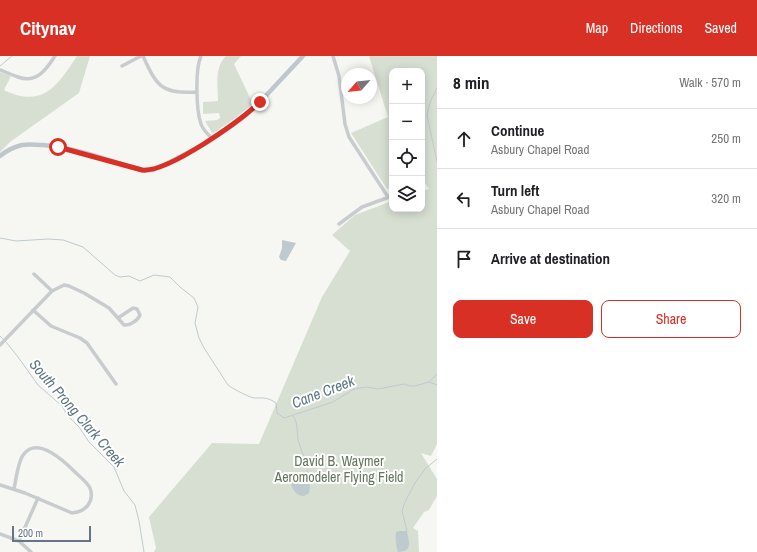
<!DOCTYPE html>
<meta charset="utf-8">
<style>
:root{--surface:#fff;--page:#f6f6f6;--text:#202124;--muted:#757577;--line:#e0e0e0;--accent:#d93025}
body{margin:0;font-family:"Archivo Narrow",sans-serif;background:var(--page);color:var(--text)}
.controls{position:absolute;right:12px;top:12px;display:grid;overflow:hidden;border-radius:8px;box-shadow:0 2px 10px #0003}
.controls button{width:36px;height:36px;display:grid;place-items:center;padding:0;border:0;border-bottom:1px solid var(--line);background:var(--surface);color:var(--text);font:20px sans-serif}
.compass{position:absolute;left:341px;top:12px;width:36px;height:36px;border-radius:50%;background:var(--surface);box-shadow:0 2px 10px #0003;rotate:242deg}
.scale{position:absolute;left:12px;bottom:10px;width:79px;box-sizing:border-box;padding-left:4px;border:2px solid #637586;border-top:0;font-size:11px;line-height:14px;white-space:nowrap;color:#637586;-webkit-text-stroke:3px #fff;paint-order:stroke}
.stop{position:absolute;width:12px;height:12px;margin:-9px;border:3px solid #d93025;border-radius:50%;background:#fff}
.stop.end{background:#d93025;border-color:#fff;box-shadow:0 1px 4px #0008}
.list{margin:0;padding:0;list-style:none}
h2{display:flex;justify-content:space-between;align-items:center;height:52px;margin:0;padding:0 16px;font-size:17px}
h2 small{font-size:13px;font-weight:400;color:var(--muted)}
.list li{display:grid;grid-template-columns:26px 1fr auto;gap:12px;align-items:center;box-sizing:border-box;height:60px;padding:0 16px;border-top:1px solid var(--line)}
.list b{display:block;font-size:15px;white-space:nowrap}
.list p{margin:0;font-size:13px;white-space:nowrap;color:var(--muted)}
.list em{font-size:13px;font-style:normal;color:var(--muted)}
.actions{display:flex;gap:8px;padding:12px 16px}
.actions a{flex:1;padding:9px 0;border:1px solid var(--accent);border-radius:8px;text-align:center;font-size:14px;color:var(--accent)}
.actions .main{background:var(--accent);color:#fff}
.icon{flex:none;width:22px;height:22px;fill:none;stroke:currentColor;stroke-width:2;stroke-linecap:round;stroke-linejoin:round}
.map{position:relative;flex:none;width:437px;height:496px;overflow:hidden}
header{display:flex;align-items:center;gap:24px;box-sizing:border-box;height:56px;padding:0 20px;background:var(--accent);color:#fff}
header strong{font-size:19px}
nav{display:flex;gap:22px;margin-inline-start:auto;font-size:14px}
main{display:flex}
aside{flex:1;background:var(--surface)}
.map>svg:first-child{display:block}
.green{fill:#d7dfd3}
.water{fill:#bfcacf}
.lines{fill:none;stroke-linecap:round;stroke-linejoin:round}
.stream{stroke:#bfcacf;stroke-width:1}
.minor{stroke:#c9cccf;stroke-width:3.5}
.major{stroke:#bfc7ce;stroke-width:4.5}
.route{stroke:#d93025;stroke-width:5}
.labels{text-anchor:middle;stroke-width:4;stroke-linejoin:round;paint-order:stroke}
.park-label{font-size:14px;fill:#62785e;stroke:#fff}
.water-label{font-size:15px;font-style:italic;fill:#5f7783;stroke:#fff}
</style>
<header>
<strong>Citynav</strong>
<nav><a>Map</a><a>Directions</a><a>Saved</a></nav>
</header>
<main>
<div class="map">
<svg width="437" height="496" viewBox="0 0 437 496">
<rect width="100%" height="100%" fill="#f6f7f3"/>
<path class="green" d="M77,0H90L79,37L10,86L0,96V16L11,20L4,34C43,53 58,29 77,0Z
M226,0H241L234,8L253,48L235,62L215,76L212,77L205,65L217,64L220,62L219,57L203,58V46L218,45C218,29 214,12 226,0Z
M369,0H437V388L431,400L421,397L437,423V440L429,454L424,456L413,472L418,475L419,496H154L156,492L149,461L212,387L259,388L322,241L350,195L332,179L355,159L392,145V153H422V135L429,133L422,123V15H392V131L387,133L351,77L388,61Z"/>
<path class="water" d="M282,184L296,187L286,205L281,204L279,201L282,192Z
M288,422H299L309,426L310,431L309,437L304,440C294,440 292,430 288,422Z
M400,475H407C409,486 413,496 398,496C396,490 395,482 396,476Z"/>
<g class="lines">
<path class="stream" d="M0,10L12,0
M437,32L430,46L427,59L437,106
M0,182L16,185L48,183L63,184L83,191L115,219L120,221L129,220L140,225L154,219L170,221L180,231L194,242L198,251L195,267L199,282L204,292L228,329C233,333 249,341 254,342C263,342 268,341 276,347L277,357L284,362L333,346L354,333L367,331L378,333L404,328L410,330H415L429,326L437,318
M0,280L4,284
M6,286L18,301L38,329L62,350L68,360L79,371L89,386L114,411L124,435L135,449L139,465L144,496
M429,326L437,329
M293,360C299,367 296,379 299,387C304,401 308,412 309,426L308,427
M407,475L402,455L405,446L415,427L425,413L437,403"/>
<path class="minor" d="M143,0C157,31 162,38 197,36
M201,0C195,13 196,54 201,68C203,74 208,78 212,83
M333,0L339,20L345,68L349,81L388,141
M122,10L141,0
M0,14C6,16 12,19 18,21C36,28 46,14 55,0
M422,130H423
M339,168L362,151L392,140
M34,218L52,235
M33,254L51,270L80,282L87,287L116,328
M0,289L52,235L64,229L69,230L84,237L109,252L124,269C130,270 138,264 140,259L137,253L133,252L118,262
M0,429L25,437L72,457C85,456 95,446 90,432C87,426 80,421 75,416C65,406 38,380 24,398C18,404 16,424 14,433
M0,478L19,485L31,496
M19,485L38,442"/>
<path class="major" d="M0,100C6,95 14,91 22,89C29,88 36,89 43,89C77,92 110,105 142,114H153L174,104L208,86L233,69L246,59L260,46L303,0"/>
</g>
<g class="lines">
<path class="route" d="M58,91L142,114C168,117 240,65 260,46"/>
</g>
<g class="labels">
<g class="park-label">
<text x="339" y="410">David B. Waymer<tspan x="339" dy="16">Aeromodeler Flying Field</tspan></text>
</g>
<g class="water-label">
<text transform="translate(323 336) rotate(-21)" y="5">Cane Creek</text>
<text transform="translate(77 357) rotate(49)" y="5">South Prong Clark Creek</text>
</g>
</g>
</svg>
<div class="controls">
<button>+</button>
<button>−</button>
<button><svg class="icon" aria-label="locate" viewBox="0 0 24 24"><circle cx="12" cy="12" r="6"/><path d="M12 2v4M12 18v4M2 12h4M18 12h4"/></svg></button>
<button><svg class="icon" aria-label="layers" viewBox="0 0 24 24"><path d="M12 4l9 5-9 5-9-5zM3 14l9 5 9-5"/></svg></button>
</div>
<svg class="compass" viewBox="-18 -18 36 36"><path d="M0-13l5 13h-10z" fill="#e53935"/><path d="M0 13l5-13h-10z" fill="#757577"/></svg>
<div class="scale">200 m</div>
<div class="stop" style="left:58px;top:91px"></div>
<div class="stop end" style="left:260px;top:46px"></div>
</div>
<aside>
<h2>8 min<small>Walk · 570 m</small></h2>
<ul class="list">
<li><svg class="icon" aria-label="ahead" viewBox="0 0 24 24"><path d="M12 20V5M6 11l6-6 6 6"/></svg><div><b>Continue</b><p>Asbury Chapel Road</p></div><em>250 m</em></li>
<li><svg class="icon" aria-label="left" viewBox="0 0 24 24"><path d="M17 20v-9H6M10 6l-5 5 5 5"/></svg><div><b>Turn left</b><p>Asbury Chapel Road</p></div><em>320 m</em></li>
<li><svg class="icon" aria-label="arrive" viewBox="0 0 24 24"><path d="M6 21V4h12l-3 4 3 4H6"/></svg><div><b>Arrive at destination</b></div></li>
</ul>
<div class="actions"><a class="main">Save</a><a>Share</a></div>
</aside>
</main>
